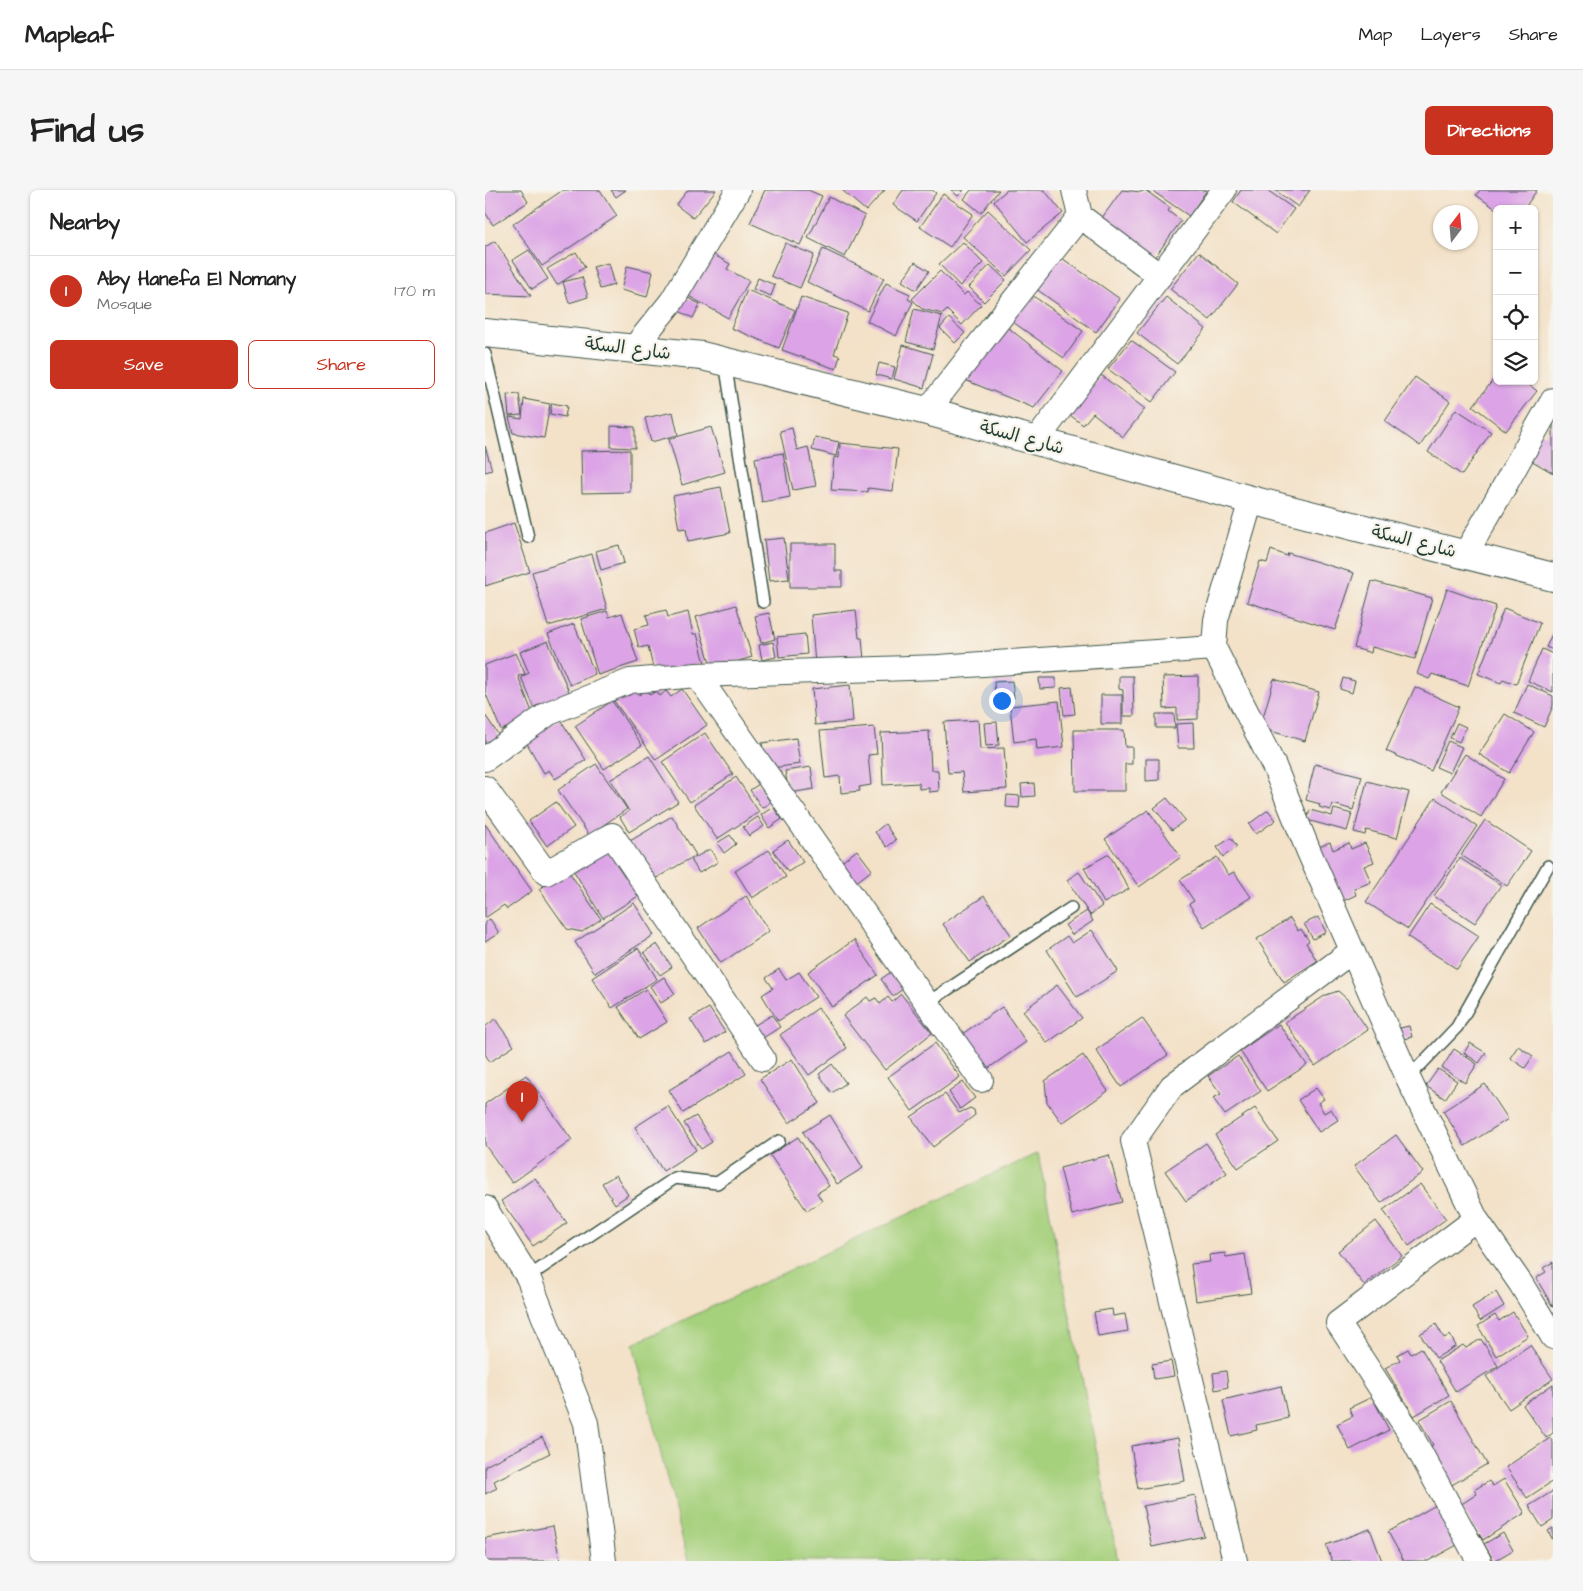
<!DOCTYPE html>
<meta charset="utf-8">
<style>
:root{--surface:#fff;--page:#f6f6f6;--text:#222;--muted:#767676;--line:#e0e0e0;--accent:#c8321e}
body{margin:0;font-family:"Architects Daughter","Playpen Sans Arabic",sans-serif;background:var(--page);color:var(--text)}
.controls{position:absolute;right:15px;top:15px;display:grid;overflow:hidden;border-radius:8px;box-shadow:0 1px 4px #0004}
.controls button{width:45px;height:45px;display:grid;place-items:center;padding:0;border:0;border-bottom:1px solid var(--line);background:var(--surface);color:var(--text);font:25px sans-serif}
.compass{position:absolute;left:948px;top:15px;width:45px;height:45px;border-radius:50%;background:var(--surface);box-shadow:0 1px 4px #0004;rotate:16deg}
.you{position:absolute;left:516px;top:510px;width:18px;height:18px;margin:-12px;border:4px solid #fff;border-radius:50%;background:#1a73e8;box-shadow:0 0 0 8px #1a73e833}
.badge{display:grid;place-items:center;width:32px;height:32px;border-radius:50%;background:var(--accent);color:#fff;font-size:16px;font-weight:700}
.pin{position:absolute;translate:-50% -41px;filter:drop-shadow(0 1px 2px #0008)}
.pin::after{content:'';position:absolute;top:26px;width:18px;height:15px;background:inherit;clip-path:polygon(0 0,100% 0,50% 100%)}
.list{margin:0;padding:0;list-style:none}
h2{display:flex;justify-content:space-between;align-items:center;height:65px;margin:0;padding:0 20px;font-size:21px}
h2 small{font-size:16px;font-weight:400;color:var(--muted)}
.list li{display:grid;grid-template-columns:32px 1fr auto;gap:15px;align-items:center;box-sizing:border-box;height:70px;padding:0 20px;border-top:1px solid var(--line)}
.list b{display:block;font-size:19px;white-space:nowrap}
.list p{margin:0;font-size:16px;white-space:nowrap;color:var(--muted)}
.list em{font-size:16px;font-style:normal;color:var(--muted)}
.actions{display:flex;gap:10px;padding:15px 20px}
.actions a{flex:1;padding:11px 0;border:1px solid var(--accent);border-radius:8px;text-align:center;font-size:18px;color:var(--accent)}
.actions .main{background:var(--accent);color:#fff}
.icon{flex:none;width:28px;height:28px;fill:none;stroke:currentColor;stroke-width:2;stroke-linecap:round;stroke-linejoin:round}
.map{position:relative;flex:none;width:1068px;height:1371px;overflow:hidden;border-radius:8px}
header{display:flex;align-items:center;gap:30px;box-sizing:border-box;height:70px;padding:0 25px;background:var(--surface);border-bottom:1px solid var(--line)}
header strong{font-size:24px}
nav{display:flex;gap:28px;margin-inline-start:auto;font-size:18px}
.intro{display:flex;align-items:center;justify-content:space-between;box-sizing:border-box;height:120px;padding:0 30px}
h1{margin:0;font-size:35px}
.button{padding:12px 22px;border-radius:8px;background:var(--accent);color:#fff;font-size:18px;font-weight:700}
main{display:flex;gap:30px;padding:0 30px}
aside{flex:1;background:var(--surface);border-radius:8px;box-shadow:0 1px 4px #0004}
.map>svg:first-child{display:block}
.green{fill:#a5d07c;stroke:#628658}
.building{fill:#dca4e6}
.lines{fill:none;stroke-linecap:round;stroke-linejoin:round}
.lane-casing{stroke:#3f564a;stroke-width:14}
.street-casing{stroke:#3f564a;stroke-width:26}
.secondary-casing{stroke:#3f564a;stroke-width:30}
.lane{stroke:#fff;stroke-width:11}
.street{stroke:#fff;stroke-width:24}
.secondary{stroke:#fff;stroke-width:28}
.labels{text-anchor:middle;stroke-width:4.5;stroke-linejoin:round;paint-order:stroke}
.street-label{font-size:18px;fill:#1f3d34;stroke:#f7f3e8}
</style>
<header>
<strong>Mapleaf</strong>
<nav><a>Map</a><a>Layers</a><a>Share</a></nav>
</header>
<div class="intro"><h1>Find us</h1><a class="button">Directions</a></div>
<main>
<aside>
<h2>Nearby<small></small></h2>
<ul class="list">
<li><span class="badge">1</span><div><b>Aby Hanefa El Nomany</b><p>Mosque</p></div><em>170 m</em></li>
</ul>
<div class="actions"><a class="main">Save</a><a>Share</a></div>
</aside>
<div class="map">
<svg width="1068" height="1371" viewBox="0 0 1068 1371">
<rect width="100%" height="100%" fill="#f7f3e8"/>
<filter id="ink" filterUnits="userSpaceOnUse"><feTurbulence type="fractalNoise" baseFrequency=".02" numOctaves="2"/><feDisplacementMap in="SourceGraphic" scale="10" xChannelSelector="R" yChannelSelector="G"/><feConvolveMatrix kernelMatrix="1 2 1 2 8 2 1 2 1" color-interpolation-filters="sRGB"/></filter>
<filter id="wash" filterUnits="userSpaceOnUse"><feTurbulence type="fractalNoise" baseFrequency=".0096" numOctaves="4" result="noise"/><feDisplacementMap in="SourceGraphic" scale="20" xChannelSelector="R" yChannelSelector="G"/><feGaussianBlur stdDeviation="1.12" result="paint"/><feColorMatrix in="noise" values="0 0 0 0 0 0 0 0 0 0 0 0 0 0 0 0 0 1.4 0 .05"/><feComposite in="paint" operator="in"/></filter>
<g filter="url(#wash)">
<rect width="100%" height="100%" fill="#f3e1c8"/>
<path class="green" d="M553,963L633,1371H203L148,1154Z"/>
<g id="blocks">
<path class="building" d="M0,0H36L43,12L8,35L0,22Z
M78,0H115L132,26L57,76L28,34Z
M126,0H141L131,7Z
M203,0H231L208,28L191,15Z
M280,0H323L337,6L315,55L265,33Z
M357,0H400L381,21Z
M418,0H447L451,3L432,31L408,15Z
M466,0H479L473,6Z
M486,0H514L496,23L479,9Z
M522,0H559L578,23L542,52L509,11Z
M637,0L656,2L660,0L685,18L683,21L696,31L667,71L614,32Z
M666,0H722L704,26Z
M756,0H782L809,19L791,44L748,12Z
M790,0H825L813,17Z
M995,0H1052L1039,19H1011L991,5Z
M458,4L488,24L465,57L435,37Z
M344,7L380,26L360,67L323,48Z
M503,20L546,60L521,86L478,47Z
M10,51L46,106L0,104V57Z
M478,52L498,73L475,96L454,74Z
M300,53L329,65L315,98L286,86Z
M338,59L399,88L383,121L322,92Z
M44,60L63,89L47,99L28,70Z
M91,62L100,77L72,95L62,79Z
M224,62L245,74L242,79L264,91L243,128L200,104Z
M714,62L753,94L725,130L685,99Z
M574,66L635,109L611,142L550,98Z
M430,72L444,81L431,100L417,91Z
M123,73L129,95L115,99L108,77Z
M505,75L521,90L499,112L484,97Z
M142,76L168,82L162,107L136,100Z
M455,81L479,105L482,102L496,115L477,135L462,120L458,124L437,119L427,109Z
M97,87L103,107L84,113L78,92Z
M273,88L290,95L286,106L268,99Z
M401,93L425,104L423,109L428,112L411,146L382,131Z
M262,100L310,120L294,158L246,138Z
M193,103L215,114L208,128L186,117Z
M544,103L598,141L579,168L525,130Z
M316,107L363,123L349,164L355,166L351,179L297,160Z
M681,107L721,139L692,174L652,143Z
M429,119L457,126L448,159L421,152Z
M464,128L480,143L470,153L455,138Z
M521,136L578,181L549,218L475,188Z
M646,150L690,182L667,212L623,179Z
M418,155L448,164L439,198L409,189Z
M394,173L410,177L407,189L391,185Z
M616,185L660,219L638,247L608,223L598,235L585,225Z
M1012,185V191H1039L1052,201L1021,241L988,216Z
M930,187L965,211L935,256L900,231Z
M34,204L37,225L24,226L22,205Z
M39,209L65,214L59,248L28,243L24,227L37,229Z
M67,213L82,216L80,227L65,224Z
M971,219L1006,242L977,285L943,262Z
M188,222L193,245L166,252L160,228Z
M1068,234V283L1042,268L1056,243L1061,245Z
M126,236L150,237V258L126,257Z
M226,237L240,282L197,295L184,249Z
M307,238L312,260L323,257L331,296L308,300L295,241Z
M330,247L354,252L351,266L327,260Z
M355,253L413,259L408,301L383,298V302L346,300L349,267L354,268Z
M0,256L7,280L0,282Z
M145,260V302L97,303L96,261Z
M298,263L305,307L277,312L270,268Z
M236,297L245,343L203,351L201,338L194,339L188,306Z
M29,333L45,382L0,396V343Z
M299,348L304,389L284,391L279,350Z
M305,354H350V381H357V397H305Z
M134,355L139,373L116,380L111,361Z
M786,360L802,366L803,363L869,383L850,440L762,412L775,371L782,373Z
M107,364L122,419L63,436L47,382Z
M887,391L947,408L930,469L887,457L886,463L869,458Z
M962,399L1011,416L983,496L947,484L944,489L932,484Z
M251,415L267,467L227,479L211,427Z
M1019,418L1055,433L1031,494L1018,489L1016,493L993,484Z
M181,420L183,427L203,422L208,444H212L220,473L170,486L163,456L154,458L149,439L164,435L161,425Z
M371,420L374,448H377L379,470L330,474L326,425Z
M122,421L124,427L137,423L153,472L113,485L96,429Z
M284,423L290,449L276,453L270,426Z
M89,434L110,484L85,495L63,444Z
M1068,442V460L1061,457Z
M320,444L322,464L294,467L292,447Z
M63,451L84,502L49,517L36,487L44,483L35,462Z
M288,452L291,467L277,470L274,455Z
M1057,459L1068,464V502L1043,491Z
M31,463L40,484L33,486L49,527L16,540L0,502V475Z
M634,486H648L649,526H638V500L634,499Z
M713,486V529L692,530V518L679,519L678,487Z
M554,488H571V498L555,499Z
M858,488L870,491L867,503L855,499Z
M789,489L834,502L820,551L775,538Z
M527,491L529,508L523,509L524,517L511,518L509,492Z
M1042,494L1068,506V516L1059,537L1029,523Z
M365,495L368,532L330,535L327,499Z
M587,497L590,524L579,525L576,498Z
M930,497L974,517L946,581L901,561Z
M197,499L222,535L171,570L129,511L141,503L143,506L151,501L154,505L161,500L165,505L171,501L175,506L181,501L186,507Z
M616,505H637V534H616Z
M127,511L157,555L119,579L90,536Z
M574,511L579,557L552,560L551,549L529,552L525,516Z
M671,524H689L690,538H671Z
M1020,524L1049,542L1024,583L994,564Z
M0,525L15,547L0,558Z
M75,529L101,570L70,589L64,580L59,583L40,550Z
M493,530L495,559L519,558L522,599L479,602L477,582L463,583L459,532Z
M512,532L514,555L501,556L499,533Z
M708,533L709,558H693L691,534Z
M972,533L981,537L974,552L965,548Z
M389,537L392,564L383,565L386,595L374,597L375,601L356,603L355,586L340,588L335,541Z
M589,540H639L640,557H647V574H640V601H590Z
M444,541L446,580H453L454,601L444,602V598L434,599V593L398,595L396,543Z
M220,543L248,584L205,612L177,572Z
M311,548L315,574L280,579L277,553Z
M963,551L977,557L965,583L951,577Z
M980,564L1019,589L996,627L956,602Z
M164,566L193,612L144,642L135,627L144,621L125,590Z
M661,569H674V590L661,591Z
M111,574L142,619L104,645L73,600Z
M830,574L877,586L868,620L848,614L846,620L834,617L835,614L821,610Z
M326,577L329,599L304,603L300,581Z
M251,587L274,622L232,649L209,615Z
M882,591L924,602L912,648L881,640L880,645L869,642Z
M549,593L550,606L537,607L536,594Z
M274,594L285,612L277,618L265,600Z
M522,605L535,606L534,618L521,617Z
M682,608L700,630L687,640L669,618Z
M950,608L992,636L923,739L881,712Z
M71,612L89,637L62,656L44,631Z
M288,617L297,629L284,638L276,625Z
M849,619L867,624L862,641L822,630L825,620L847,626Z
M663,620L696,667L654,697L620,649Z
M783,620L791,630L771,644L764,634Z
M187,626L211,665L168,690L145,651Z
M273,627L279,636L264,646L258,637Z
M1000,630L1046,661L1022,696L976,665Z
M0,634L47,701L22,719L19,715L0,728Z
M400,634L411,650L402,657L390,642Z
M245,645L251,654L239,663L232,653Z
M746,648L752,657L738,667L732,657Z
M303,650L318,672L303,682L288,660Z
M845,652L848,660L864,653L866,659L880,653L889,672L879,676L886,692L869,699L871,705L858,711L834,657Z
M125,656L155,705L118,728L87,678Z
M225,659L233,672L214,683L206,670Z
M284,660L301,687L267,708L250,681Z
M372,660L387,680L369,694L354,674Z
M624,664L644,699L619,713L599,678Z
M732,667L743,685L749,682L766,707L719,737L704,714L709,711L695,690Z
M975,668L1016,695L990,733L949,706Z
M82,679L116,729L97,742L82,739L54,699Z
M594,682L617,716L605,725L582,690Z
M261,706L284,741L236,773L213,738Z
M499,706L526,745L485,772L458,734Z
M149,713L169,745L110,783L90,752Z
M945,714L994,746L972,779L923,747Z
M602,721L608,731L587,745L580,735Z
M833,727L841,742L828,749L819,734Z
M805,728L813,741L816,739L824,751L821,753L832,771L799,792L772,749Z
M5,729L14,743L0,752V732Z
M607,740L633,781L592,807L562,760L582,746L587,753Z
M369,750L393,785L347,817L323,782Z
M172,754L187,777L175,785L159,762Z
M153,758L172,789L127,818L107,788Z
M294,779L301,790L314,782L331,807L293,831L277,805L288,798L281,788Z
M406,782L418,799L408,806L396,789Z
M179,787L190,804L176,813L165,796Z
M572,795L597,828L562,853L538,821Z
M161,799L182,832L154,849L133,817Z
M853,801L862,809L883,840L830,876L800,832L841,805Z
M416,804L447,843L400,880L358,826L382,807L385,811L391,808L395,814L403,807L407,812Z
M517,817L541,852L501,880L477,844Z
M224,818L240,842L221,854L205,829Z
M333,818L362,858L324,885L295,845Z
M287,825L295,837L278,848L270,835Z
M657,828L683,865L636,897L611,860Z
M10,829L29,856L5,872L0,864V837Z
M794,834L822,875L782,901L755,861Z
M924,836L927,847L918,849L915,838Z
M450,853L475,887L427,921L403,887Z
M985,853L1001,863L994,873L979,863Z
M1033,856L1048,866L1040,878L1025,868Z
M969,859L992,874L980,893L957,878Z
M247,861L261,884L198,923L184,900Z
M598,865L623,901L577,933L562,912L560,891Z
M753,866L776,901L740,925L728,908L736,904L723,886Z
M307,869L335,913L304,933L275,889Z
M347,874L361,893L347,903L334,884Z
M953,879L972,891L960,909L941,896Z
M41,885L87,950L27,993L0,955V914Z
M478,892L490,908L475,919L464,902Z
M1000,894L1023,929L980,956L958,921Z
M831,898L839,909L833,913L839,923L846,919L853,930L834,942L813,910Z
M460,904L474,923L485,918L489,920L490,925L448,957L426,927Z
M183,916L211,960L178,981L150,937Z
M770,918L793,951L753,978L730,945Z
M345,925L378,978L352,994L318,942Z
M211,926L227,952L216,959L199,933Z
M911,945L938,982L896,1013L869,976Z
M313,947L344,996L332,1003L337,1011L322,1021L285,965Z
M721,953L742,983L701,1011L680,981Z
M624,965L637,1012L587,1025L575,978Z
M131,985L143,1005L130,1014L117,993Z
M50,988L82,1033L48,1056L16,1011Z
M935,994L961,1029L924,1056L898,1020Z
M891,1031L917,1066L879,1095L853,1061Z
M740,1063L741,1067L760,1064L766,1103L711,1111L706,1074L725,1072L724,1065Z
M1068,1072V1117L1051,1088L1061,1082L1058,1078Z
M1011,1102L1019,1116L995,1131L987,1117Z
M627,1119L628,1126L640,1124L643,1141L613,1146L609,1122Z
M1028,1122L1043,1146L1011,1166L993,1136L1010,1125L1014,1131Z
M951,1134L959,1148L965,1145L971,1156L951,1168L935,1144Z
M996,1149L1013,1176L971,1202L952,1171L978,1155L981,1158Z
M1045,1155L1068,1189L1024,1219L1001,1186Z
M936,1158L964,1205L929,1226L900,1178L915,1170L912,1165L923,1159L926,1164Z
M686,1171L689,1186L669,1189L667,1174Z
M741,1181L743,1197L730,1200L728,1183Z
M1068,1194V1243L1061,1248L1038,1215Z
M796,1196L803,1228L771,1235L772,1240L746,1246L738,1210Z
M887,1207L904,1240L865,1260L852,1234L868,1226L864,1218Z
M966,1211L1002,1274L965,1296L943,1258L948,1255L934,1230Z
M57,1247L65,1263L9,1291L12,1298L0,1304V1276Z
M693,1248L700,1291L653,1299L646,1256Z
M1065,1248L1068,1252V1291L1042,1308L1021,1277Z
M1019,1289L1040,1323L998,1350L975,1315L992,1304L989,1300L1004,1291L1008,1296Z
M1068,1301V1330L1057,1337L1044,1316Z
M710,1305L719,1346L667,1357L658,1316Z
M951,1315L972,1355L943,1371H919L903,1342Z
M68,1336L75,1371H0V1348Z
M1068,1338V1350L1063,1341Z
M885,1339L897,1371H847L841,1355Z
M1018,1343L1028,1360L1009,1371L999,1354Z"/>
</g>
</g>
<g filter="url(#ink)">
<use href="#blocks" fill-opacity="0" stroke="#3f564a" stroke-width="1"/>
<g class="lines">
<g class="lane-casing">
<path id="lane" d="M0,164L43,347
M240,172L278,412
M442,813L586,718
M923,888L972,837L1063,676
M43,1087L190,988L232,993L294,951"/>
</g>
<g class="street-casing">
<path id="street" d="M589,0L595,26L675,86
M149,158L187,111L253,0
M442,221L595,26
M551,251L739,0
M766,310L731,430L729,458L789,576L824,662L923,888L991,1029L1036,1094L1068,1147
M980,364C1011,314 1038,261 1068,210
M212,485L496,890
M0,569L64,523L145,491L212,485L454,477L729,458
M0,598L61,683L127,645L278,869
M0,1018L43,1087L101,1233L119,1371
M991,1029L853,1133L923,1240L994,1371
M750,1371L648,951L687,896L867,761"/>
</g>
<g class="secondary-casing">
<path id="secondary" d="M0,143L217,166L442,221L766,310L1068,387"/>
</g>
<use href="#lane" class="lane"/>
<use href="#street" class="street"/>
<use href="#secondary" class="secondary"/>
</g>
</g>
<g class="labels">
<g class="street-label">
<text transform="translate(143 158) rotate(7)" y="6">شارع السكة</text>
<text transform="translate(537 247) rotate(15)" y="6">شارع السكة</text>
<text transform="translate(929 351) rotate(14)" y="6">شارع السكة</text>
</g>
</g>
</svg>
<div class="controls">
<button>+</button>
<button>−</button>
<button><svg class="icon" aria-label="locate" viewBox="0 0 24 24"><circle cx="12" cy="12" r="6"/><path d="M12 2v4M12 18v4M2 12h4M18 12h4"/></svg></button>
<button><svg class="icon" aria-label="layers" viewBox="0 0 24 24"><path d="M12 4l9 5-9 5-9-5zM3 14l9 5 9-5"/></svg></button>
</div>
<svg class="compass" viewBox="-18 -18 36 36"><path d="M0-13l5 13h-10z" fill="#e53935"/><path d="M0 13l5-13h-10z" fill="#767676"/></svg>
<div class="you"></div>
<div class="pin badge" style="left:37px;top:932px">1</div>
</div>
</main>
